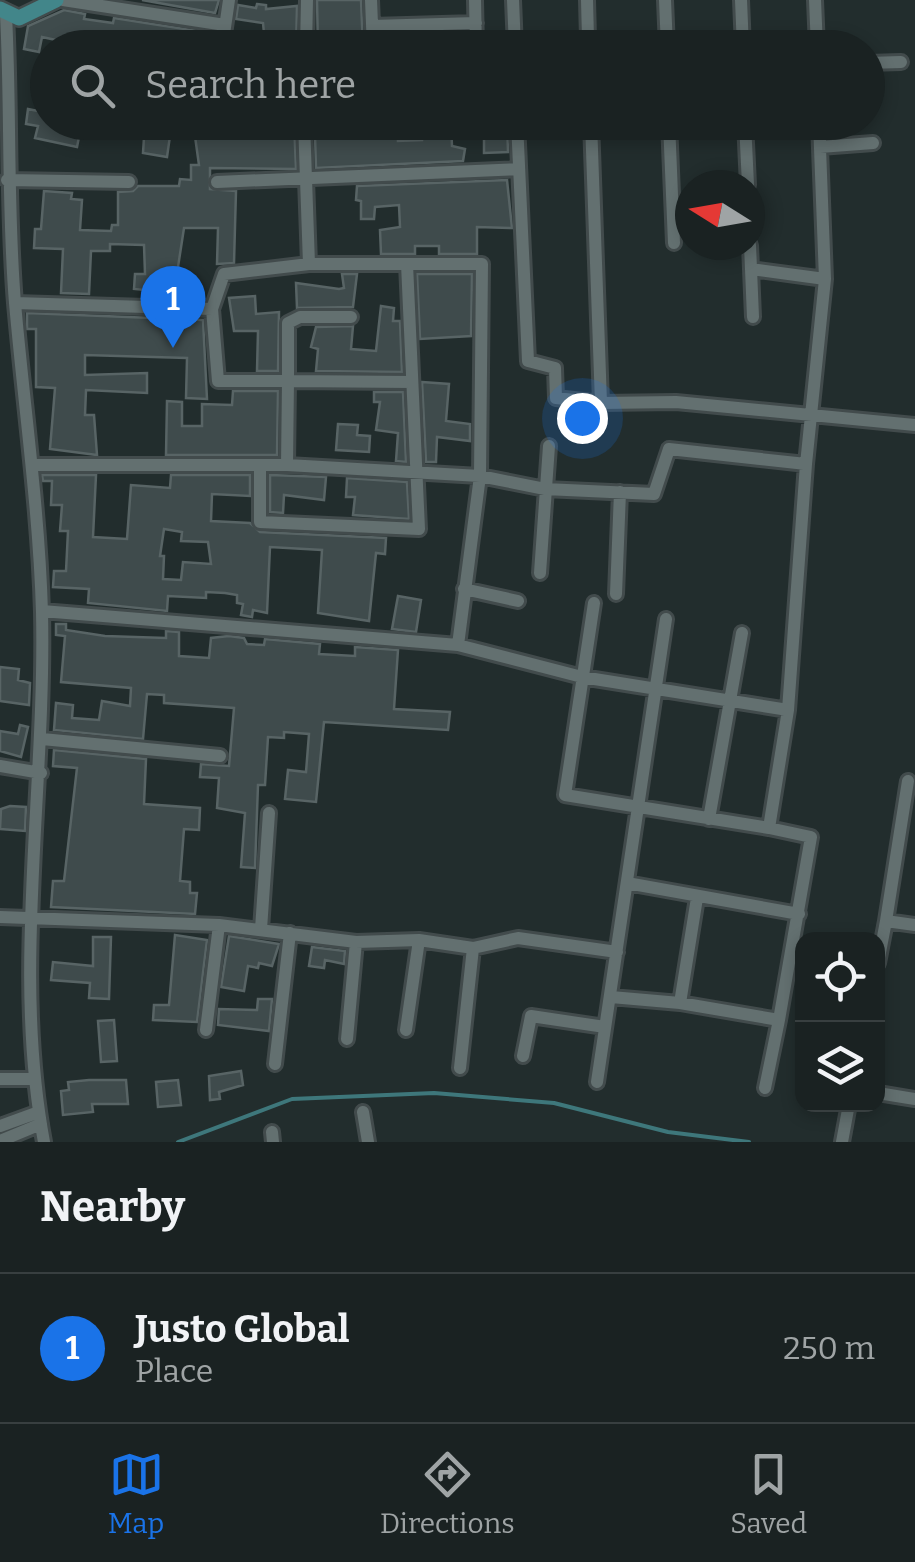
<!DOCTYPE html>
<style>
:root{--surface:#1a2222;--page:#272f2f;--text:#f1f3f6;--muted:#9fa4a5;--line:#383f40;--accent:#1a73e8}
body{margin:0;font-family:Bitter,serif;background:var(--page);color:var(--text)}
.controls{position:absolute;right:30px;bottom:30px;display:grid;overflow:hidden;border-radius:20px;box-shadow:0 5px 15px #0003}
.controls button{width:90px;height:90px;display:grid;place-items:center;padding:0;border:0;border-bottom:2px solid var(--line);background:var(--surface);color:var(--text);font:50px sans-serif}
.compass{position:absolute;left:675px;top:170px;width:90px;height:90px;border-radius:50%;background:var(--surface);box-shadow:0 5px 15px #0003;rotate:281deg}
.you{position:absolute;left:582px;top:418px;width:35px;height:35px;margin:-25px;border:8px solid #fff;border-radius:50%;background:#1a73e8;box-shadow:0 0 0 15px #1a73e833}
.badge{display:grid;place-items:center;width:65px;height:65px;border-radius:50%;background:var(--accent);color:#fff;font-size:32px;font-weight:700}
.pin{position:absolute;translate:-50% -82px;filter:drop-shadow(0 2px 5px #0008)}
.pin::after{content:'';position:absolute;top:52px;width:35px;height:30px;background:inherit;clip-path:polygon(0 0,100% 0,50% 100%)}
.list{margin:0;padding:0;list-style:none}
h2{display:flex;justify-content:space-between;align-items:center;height:130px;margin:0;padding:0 40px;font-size:42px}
h2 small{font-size:32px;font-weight:400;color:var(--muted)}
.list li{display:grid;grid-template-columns:65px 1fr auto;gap:30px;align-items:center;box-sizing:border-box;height:150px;padding:0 40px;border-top:2px solid var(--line)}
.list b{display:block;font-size:38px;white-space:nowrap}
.list p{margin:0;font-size:32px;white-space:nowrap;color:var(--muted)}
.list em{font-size:32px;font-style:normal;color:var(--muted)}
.icon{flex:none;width:55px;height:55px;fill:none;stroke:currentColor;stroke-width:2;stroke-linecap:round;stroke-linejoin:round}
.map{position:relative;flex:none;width:915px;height:1142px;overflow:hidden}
.search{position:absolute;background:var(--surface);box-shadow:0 5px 15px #0003;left:30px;right:30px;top:30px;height:110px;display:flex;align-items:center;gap:25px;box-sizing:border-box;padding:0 35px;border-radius:55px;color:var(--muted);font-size:38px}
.sheet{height:280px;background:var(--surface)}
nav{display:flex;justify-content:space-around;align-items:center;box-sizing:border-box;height:140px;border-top:2px solid var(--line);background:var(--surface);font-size:28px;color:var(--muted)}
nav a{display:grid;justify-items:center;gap:5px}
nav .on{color:var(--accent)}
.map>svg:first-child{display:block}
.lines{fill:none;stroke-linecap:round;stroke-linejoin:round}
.stream{stroke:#3e777b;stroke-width:4}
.building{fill:#3f4b4c;stroke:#586465;stroke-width:2.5;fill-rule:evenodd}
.minor-casing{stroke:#424b4c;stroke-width:18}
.major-casing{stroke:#424b4c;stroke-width:20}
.minor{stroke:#637070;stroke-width:12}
.major{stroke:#42868a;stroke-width:15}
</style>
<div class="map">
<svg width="915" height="1142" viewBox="0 0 915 1142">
<rect width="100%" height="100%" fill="#222d2d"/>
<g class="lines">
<path class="stream" d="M178,1142L292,1099L434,1093L554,1103L668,1132L749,1142"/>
</g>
<path class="building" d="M142,0H219L215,13Z
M317,0H361L363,48H318Z
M257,4L266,5V9L297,6L296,48H232L234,36L265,44L263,23L236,19L238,5L256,8Z
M64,10L85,14L84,19L113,23L114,18L210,33L208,48L134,39L133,47L55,48L56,40L42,37L39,52L24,49L28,26Z
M466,33V48H383L382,36Z
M28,109L48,113V122H82L77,147L35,138L38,126L26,124Z
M145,122H172L167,157L143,153Z
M193,122H203V130L211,136L220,132L223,122H294L296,169L210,168V189L236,191L234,263L217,264L218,228H184L174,293L134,289L135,274H145L144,245L110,244V251H91L89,294L61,293L63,249L34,248L35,229H41L44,191L72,193L71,199L82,200L80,230L111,231L112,225H118V192L133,191L138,186H179L180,179L191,180V165H199Z
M323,122L398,125V141L422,140L421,123L451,122L452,146L465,149L463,161L316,168L315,135L324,134Z
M484,122H507L508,152L484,153Z
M507,180L512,228L477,227V254H439V246H415V254H381L380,230L400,227L399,205L375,207L374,219H361V201L356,200L357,186Z
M342,274H357L353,307L297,308L296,283L339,289L344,288Z
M417,274H472L471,336L420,339Z
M255,296L256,314L279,312L278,371H257L258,331H234L229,298Z
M381,306L394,308L393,321H400L402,372L316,371L318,349L311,347L316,327L353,326L351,349L376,351Z
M27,313L203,320L207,399L186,398L187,358L85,355V375L147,373V393L86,390L85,415H94L97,455L50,449L55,388L36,387V329H27Z
M422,382L449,384L446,421L470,424V441L437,437L436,462H426Z
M233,391H278L277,455H166L167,401L182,402V426H202V404L232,405Z
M374,392H403L406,462L396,461L398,433L376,430L380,402H374Z
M338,424L358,425L357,435L370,436L369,452L336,450Z
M42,475H96L93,537L127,539L131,485L170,488L171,475H250V496L212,494L211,521L250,523L260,532L386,538L385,554L376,553L369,621L318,613L322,550L270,547L267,613L253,610L252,617L241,615L243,604L237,603V595L225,593L206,592V598L168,596L167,611L88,603L89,589L53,587L54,571H66L68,531H60L62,505H51L52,481H43ZM164,529L182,532L181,541L208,542L211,564L183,562L181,580L163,579L164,556H160Z
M270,475L326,477L324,500L284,495L283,513L270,512Z
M347,478L407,482L409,519L353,515L355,497H346Z
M398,596L421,600L416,632L392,629Z
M56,624H66V630L105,636L166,638V631L179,632V656L209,658L211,638L229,636L244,638L247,644L264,645L265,639L320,644L319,654L355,656V647L398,650L394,709L450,712L448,730L324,722L316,802L285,799L288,770L306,772L309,734L284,732V738L268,737L265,785H258L255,868L241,867L245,813L217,808L219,778L200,777L201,764L229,766L234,708L164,703V695L147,694L143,739L54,730L56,703L73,705L72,718L99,720L102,701L130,706L131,688L61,682L65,636L56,635Z
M0,667L19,669L18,680L30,683L29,705L0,701Z
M20,725L28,727L21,757L0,751V731L18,734Z
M54,750L146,759L144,804L200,808L199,830L184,829L180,881L190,882V893H197L195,914L51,907L53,881H64L77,768L53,766Z
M10,806L26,807L25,831L0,829L1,809Z
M175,935L207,940L197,1022L153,1020L154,1005H169Z
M229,936L279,944L272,966L259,963L258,968L248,966L244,991L221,987Z
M93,937H111L109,999L89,998L90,983L51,980L53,962L93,966Z
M312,947L345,951L344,964L325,960L324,968L309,966Z
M258,999H272L269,1031L218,1025L219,1009L257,1010Z
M114,1020L117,1061L101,1062L98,1021Z
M241,1071L243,1085L219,1092L220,1099L210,1100L209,1076Z
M89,1080H126L128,1104H92L93,1112L63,1115L61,1091L69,1090L68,1082Z
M178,1080L181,1105L158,1107L156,1082Z"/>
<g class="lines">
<g class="minor-casing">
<path id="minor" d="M63,0L225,25
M371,0L373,48
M475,0L476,48
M513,0L515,48
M587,0L588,38
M665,0L667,48
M741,0L743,48
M815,0L817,48
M6,15C11,111 7,206 15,303C24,406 39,509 42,612C46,788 12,971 44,1142
M372,26L476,23
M222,48L229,0
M306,48L307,0
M569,48L588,38L613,48
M868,63L901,62
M304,122L309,264
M517,122L528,361L555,368L556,398L601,403L591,122
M669,122L674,243
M745,122L748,185
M212,126L213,122
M820,147L873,143
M7,180L129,182
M217,182L519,169
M750,245L753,317
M751,269L825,279
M15,303L212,309L224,274L309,264H482L480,476L458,645L42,611
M212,309L218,381H288L287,465
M351,317H300L288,323V381L412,382
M601,403L676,402L915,425
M32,465H287L480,476L545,489L654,494L669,449L806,464L825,279L819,122
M260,466V522L419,529L407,264
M540,573L549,446
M464,589L518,601
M616,594L620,492
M594,603L565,795L769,828L788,710
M458,645L582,677L788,710L806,464
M42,739L220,756
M0,766L41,773
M709,819L742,633
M627,883L799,914
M0,917L219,925L356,942L419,940L473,948L518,938L617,952
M886,921L908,781
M261,929L269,813
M878,963L886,921L915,925
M611,997L680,1003L779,1020L811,837L769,828
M680,1003L697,898
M206,1030L219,925
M406,1030L419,940
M347,1039L356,942
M523,1056L531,1016L605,1027
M275,1064L290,933
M460,1068L473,948
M0,1079H34
M597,1082L666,619
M765,1088L779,1020
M878,1093L915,1099
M363,1112L368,1142
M0,1126L39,1112
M272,1132L273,1142
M0,1141L41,1124
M842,1142L849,1104"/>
</g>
<g class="major-casing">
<path id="major" d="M0,9L19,18L56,0"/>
</g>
<use href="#minor" class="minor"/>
<use href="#major" class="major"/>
</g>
</svg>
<div class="controls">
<button><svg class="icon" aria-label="locate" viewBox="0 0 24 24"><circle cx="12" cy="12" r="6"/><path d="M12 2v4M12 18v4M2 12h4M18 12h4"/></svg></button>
<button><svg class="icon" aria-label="layers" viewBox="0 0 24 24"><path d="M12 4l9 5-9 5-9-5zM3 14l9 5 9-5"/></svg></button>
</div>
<svg class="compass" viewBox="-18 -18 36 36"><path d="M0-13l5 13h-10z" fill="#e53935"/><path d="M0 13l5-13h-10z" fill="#9fa4a5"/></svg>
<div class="you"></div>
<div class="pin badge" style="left:173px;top:348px">1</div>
<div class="search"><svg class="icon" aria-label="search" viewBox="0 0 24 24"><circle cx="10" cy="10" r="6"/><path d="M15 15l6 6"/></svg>Search here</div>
</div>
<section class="sheet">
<h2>Nearby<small></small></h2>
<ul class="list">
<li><span class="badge">1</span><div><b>Justo Global</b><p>Place</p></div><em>250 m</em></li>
</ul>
</section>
<nav>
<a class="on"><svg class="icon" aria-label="map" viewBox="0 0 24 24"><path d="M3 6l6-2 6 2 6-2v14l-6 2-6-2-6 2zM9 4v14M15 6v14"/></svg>Map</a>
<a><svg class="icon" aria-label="directions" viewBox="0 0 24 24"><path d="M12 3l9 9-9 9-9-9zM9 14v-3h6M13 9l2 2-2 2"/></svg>Directions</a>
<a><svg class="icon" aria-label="saved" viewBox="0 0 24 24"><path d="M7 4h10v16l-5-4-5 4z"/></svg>Saved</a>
</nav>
